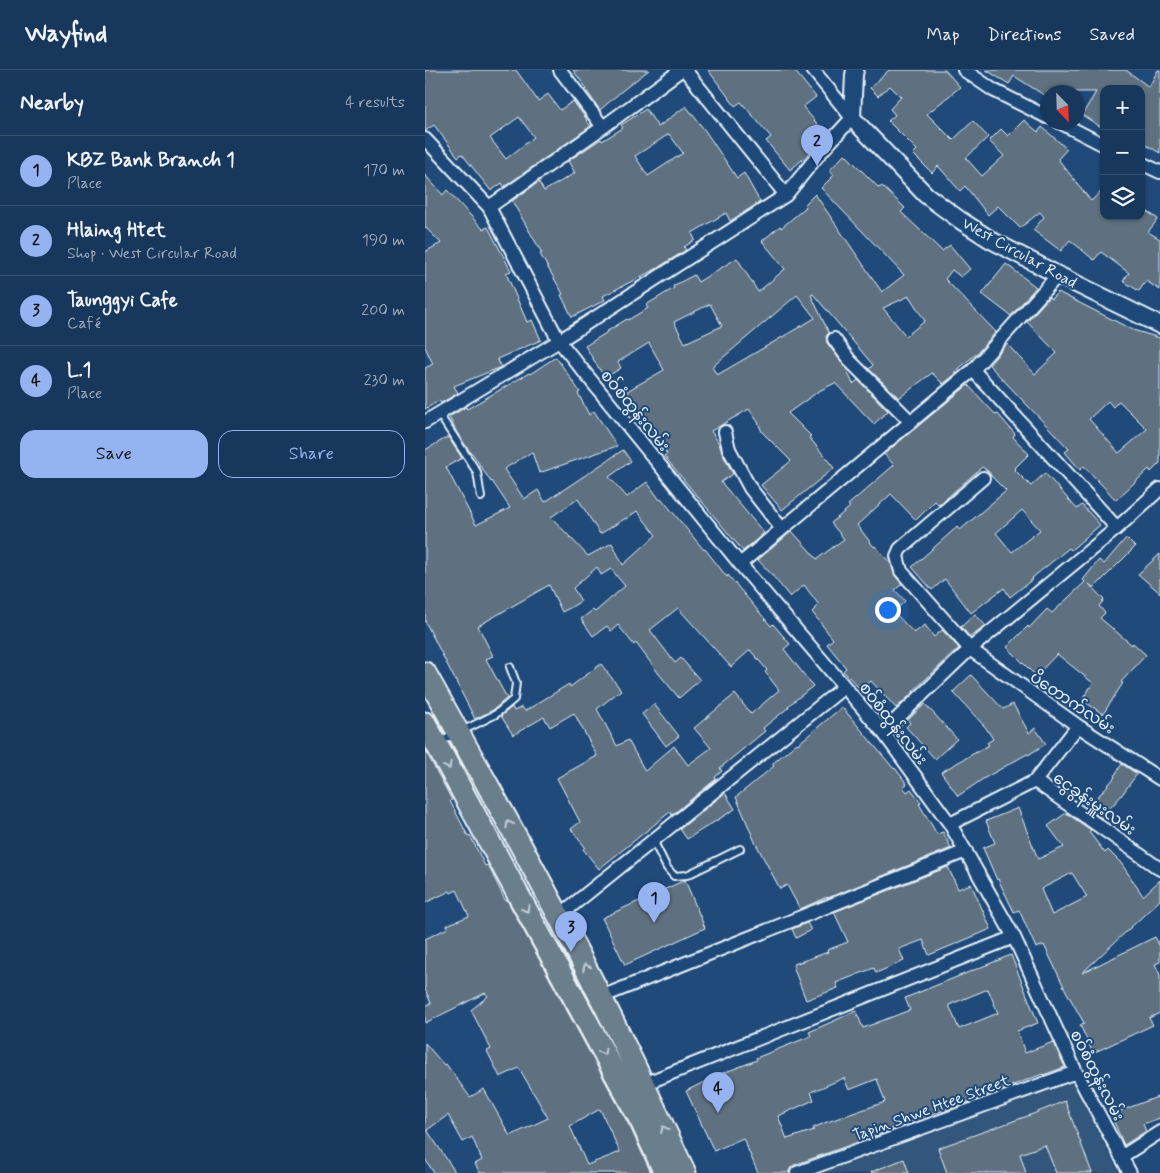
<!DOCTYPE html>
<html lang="en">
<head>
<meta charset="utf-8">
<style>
	body { margin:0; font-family:Mynerve,"Noto Sans Myanmar",sans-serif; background:#244365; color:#f1f3f6 }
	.controls { position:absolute; right:15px; top:15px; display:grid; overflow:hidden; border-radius:10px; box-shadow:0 1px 4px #0004 }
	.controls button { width:45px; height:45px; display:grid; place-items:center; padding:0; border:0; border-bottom:1px solid #365272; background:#17385c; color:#f1f3f6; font:25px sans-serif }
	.compass { position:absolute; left:615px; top:15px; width:45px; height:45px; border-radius:50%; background:#17385c; box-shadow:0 1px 4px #0004; rotate:157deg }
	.you { position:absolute; left:462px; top:539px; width:18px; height:18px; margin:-12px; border:4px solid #fff; border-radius:50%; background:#1a73e8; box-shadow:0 0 0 8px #1a73e833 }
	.badge { display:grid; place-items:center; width:32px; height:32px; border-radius:50%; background:#95b2f1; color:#111; font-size:16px; font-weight:700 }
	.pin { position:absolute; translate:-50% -41px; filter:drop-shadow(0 1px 2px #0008) }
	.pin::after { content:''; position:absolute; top:26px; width:18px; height:15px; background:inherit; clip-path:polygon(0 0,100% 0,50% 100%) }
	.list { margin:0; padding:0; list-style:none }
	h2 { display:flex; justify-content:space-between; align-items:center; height:65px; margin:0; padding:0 20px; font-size:21px }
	h2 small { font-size:16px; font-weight:400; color:#9eacbb }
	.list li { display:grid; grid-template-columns:32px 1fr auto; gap:15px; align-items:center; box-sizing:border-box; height:70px; padding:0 20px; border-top:1px solid #365272 }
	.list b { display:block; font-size:19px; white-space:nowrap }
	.list p { margin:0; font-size:16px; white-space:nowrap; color:#9eacbb }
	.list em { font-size:16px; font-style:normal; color:#9eacbb }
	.actions { display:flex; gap:10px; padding:15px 20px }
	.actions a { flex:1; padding:11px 0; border:1px solid #95b2f1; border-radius:15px; text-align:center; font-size:18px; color:#95b2f1 }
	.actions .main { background:#95b2f1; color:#111 }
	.icon { flex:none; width:28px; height:28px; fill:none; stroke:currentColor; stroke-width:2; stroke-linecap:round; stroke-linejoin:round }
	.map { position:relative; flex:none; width:735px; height:1103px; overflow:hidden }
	header { display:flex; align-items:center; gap:30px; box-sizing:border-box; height:70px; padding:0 25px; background:#17385c; border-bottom:1px solid #365272 }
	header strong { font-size:24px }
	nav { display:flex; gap:28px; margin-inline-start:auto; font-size:18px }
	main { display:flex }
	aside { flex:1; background:#17385c }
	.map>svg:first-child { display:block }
	.built { fill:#32567c }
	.building { fill:#5f7180; stroke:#e8f1f8; fill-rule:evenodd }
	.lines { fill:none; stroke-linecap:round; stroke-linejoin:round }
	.service-casing { stroke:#e8f1f8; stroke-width:10 }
	.minor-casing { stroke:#e8f1f8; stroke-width:16 }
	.tertiary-casing { stroke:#e8f1f8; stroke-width:20 }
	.trunk-casing { stroke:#e8f1f8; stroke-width:25 }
	.service { stroke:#1f4a7a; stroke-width:6 }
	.minor { stroke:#1f4a7a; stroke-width:12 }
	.tertiary { stroke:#1f4a7a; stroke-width:16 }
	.trunk { stroke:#6b7e8b; stroke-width:21 }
	.oneway { stroke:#c2ced7 }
	.labels { text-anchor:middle; stroke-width:4; stroke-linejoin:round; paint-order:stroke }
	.street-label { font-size:16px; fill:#e8f1f8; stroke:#1f4a7a }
</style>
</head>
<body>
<header>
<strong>Wayfind</strong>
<nav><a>Map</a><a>Directions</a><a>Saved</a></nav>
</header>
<main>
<aside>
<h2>Nearby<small>4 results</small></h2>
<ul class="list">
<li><span class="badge">1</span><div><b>KBZ Bank Branch 1</b><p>Place</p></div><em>170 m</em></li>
<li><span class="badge">2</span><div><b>Hlaing Htet</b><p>Shop · West Circular Road</p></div><em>190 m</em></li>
<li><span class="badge">3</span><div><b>Taunggyi Cafe</b><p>Café</p></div><em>200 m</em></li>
<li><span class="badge">4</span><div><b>L.1</b><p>Place</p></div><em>230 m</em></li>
</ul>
<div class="actions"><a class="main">Save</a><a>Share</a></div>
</aside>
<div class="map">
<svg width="735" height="1103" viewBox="0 0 735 1103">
	<rect width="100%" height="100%" fill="#1f4a7a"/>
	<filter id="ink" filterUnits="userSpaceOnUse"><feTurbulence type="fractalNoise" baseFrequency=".02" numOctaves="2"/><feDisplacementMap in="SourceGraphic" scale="10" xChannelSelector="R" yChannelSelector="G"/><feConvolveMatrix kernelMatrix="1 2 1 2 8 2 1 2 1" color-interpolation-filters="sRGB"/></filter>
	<g filter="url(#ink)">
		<path class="built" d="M 646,1009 L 694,1103 L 393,1103 Z"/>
		<path class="building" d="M 0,0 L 91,0 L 113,31 L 123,24 L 135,40 L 148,31 L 162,50 L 161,51 L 166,56 L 79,117 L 77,113 L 66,121 L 37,84 L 33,87 L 9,55 L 0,61 ZM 94,47 L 109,67 L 81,89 L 65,68 Z
			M 148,0 L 224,0 L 198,20 L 175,40 L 161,20 L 162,19 Z
			M 283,0 L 369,0 L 391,27 L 378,37 L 401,64 L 383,85 L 365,100 L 341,71 L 346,67 L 316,32 L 310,36 Z
			M 464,0 L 520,0 L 535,17 L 502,44 L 528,70 L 548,51 L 563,67 L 541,88 L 557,106 L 579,86 L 564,71 L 576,59 L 583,66 L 599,50 L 613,62 L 617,57 L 642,79 L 633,89 L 666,131 L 679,119 L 679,146 L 716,146 L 716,137 L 733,149 L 723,162 L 735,169 L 735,220 L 721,211 L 714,221 L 698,211 L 704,203 L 676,182 L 669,190 L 645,170 L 636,181 L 608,160 L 619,147 L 615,142 L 595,158 L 573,136 L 563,145 L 540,116 L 535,121 L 513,96 L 507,103 L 488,84 L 492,80 L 463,51 L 470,45 L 465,39 L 476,27 L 465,16 L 453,26 L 445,18 Z
			M 561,0 L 701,0 L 724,17 L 733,0 L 735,0 L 735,83 L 716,72 L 716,19 L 679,19 L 679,59 L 657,45 L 671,22 L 622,22 L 622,27 L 589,6 L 584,14 Z
			M 261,36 L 281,62 L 312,108 L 319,103 L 335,132 L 305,151 L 301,143 L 267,163 L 270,170 L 259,177 L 261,180 L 229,200 L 178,226 L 180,230 L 147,247 L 136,225 L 138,224 L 115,184 L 117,183 L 87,131 L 114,112 L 119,121 L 150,103 L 143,91 L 176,69 L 177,71 L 198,58 L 196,55 L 221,39 L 233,57 ZM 244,64 L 258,83 L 223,106 L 210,86 Z
			M 420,84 L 454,118 L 457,116 L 480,138 L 476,142 L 517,181 L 525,175 L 545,199 L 536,207 L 527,200 L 520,209 L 571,262 L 552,283 L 530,302 L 532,303 L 518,314 L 507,303 L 474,328 L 444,299 L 448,295 L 388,224 L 386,225 L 404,263 L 401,266 L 402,273 L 421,298 L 428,314 L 433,310 L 463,341 L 449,354 L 410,313 L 394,321 L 363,343 L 386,366 L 384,367 L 409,398 L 357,440 L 336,415 L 366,391 L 337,362 L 333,352 L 324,339 L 286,361 L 294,373 L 297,383 L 308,404 L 296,412 L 339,463 L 318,481 L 239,386 L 242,384 L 220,350 L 219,351 L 202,321 L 239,300 L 224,273 L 193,292 L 196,298 L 180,308 L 160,276 L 181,263 L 181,262 L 202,249 L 203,250 L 223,238 L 221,235 L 249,218 L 248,216 L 269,205 L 273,212 L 312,188 L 333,222 L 360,199 L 337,171 L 355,156 L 356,158 L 381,137 L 379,135 L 390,124 L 457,222 L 479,205 L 396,118 L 409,105 L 404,101 ZM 372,225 L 390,248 L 292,305 L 287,297 ZM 484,226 L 500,251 L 481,266 L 458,238 ZM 285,234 L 297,256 L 260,273 L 249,252 Z
			M 0,105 L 18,125 L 22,120 L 58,159 L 63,157 L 86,201 L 81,203 L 102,252 L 107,250 L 116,270 L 72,289 L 76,297 L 29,316 L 33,323 L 16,333 L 14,331 L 0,339 L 0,298 L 8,294 L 0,277 L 0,182 L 16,173 L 0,157 Z
			M 581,194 L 611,217 L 586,246 L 557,224 Z
			M 633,222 L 708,260 L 735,268 L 735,393 L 726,402 L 724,399 L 691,430 L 659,396 L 655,400 L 640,382 L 644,379 L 564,295 L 582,274 L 610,304 L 632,283 L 602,252 L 624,227 L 626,229 ZM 683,331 L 688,337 L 694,331 L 722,359 L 694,383 L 664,349 Z
			M 131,287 L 155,322 L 153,323 L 164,345 L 169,341 L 192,376 L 114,403 L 107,382 L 79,399 L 99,429 L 113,420 L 120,432 L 198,380 L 206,391 L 184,407 L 202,427 L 222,412 L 235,430 L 236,428 L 279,480 L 280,479 L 302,507 L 303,505 L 346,556 L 348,554 L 365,574 L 359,579 L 388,616 L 363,636 L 364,637 L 338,658 L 340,661 L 295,698 L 297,701 L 290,707 L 291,709 L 247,745 L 245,742 L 174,799 L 158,779 L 160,777 L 146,759 L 155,752 L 132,708 L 172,686 L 149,643 L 125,657 L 119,647 L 88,665 L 76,646 L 87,637 L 89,641 L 97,637 L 100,641 L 144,614 L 145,617 L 176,594 L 196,620 L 172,639 L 192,676 L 203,670 L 220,701 L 249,676 L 263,695 L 286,678 L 269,658 L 310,624 L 326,644 L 354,620 L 340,602 L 342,600 L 325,580 L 306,597 L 253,538 L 225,560 L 250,593 L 256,588 L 275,610 L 254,628 L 234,604 L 211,573 L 209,575 L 193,555 L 186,561 L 182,556 L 168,566 L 156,549 L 168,540 L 170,542 L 200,516 L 186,499 L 176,505 L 172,497 L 148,518 L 156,531 L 145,538 L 137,542 L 124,515 L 53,556 L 68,586 L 61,589 L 82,628 L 68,640 L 50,649 L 0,551 L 0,380 L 23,367 L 37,388 L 21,397 L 51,455 L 85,438 L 67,411 L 66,412 L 47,383 L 46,383 L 32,363 L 24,347 L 41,337 L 42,339 L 104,303 L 105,304 ZM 153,429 L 175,464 L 201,448 L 201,449 L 212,441 L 231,465 L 198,495 L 187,473 L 163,486 L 126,447 Z
			M 543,315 L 571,345 L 573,344 L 590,364 L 588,367 L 604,384 L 589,399 L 606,416 L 620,403 L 652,439 L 657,435 L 675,455 L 646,480 L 644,478 L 607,508 L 608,509 L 585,527 L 579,518 L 546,543 L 520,509 L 507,520 L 487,497 L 532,457 L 535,460 L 581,421 L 566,406 L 564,402 L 557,397 L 514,435 L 510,431 L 491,450 L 466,424 L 432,455 L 449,477 L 450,476 L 466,494 L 470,506 L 477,514 L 470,520 L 480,531 L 469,542 L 489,563 L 500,555 L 509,567 L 517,560 L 534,578 L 488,621 L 489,622 L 471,638 L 446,611 L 436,620 L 418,601 L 421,598 L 402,574 L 408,569 L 387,542 L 394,535 L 379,515 L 365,527 L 347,505 L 333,490 L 367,461 L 392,489 L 419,469 L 406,453 L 425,437 L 423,435 L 469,395 L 459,384 ZM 597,440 L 615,460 L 587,482 L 571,463 Z
			M 701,468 L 710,477 L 669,518 L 664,514 L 679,530 L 674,536 L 680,543 L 675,548 L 707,575 L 708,573 L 721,585 L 696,612 L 698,613 L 678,644 L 657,630 L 668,613 L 632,584 L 611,606 L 582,577 L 603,556 L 604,558 L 622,539 L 627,543 L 660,512 L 658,510 L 674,490 L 679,494 Z
			M 735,484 L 735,523 L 713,504 Z
			M 550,544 L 561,556 L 545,567 L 536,557 Z
			M 546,605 L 578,639 L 588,634 L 604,663 L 610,658 L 621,674 L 603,685 L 602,684 L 558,709 L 533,726 L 516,702 L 564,675 L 562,673 L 568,669 L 561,658 L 528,622 Z
			M 229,634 L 254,666 L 241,676 L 217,644 Z
			M 500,634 L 532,669 L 510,689 L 481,657 L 485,653 L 483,650 Z
			M 417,637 L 469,699 L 470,698 L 482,714 L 478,717 L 482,722 L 486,719 L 496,732 L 494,734 L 512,764 L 518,762 L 526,778 L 403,828 L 402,827 L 375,839 L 362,815 L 355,819 L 330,772 L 311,727 L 349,696 L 347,694 L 372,673 L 373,674 Z
			M 0,680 L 27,730 L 25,731 L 43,766 L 45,765 L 60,796 L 63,795 L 80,830 L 82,830 L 206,1059 L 226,1103 L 55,1103 L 50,1094 L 57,1090 L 47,1067 L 38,1072 L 23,1045 L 2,1060 L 31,1103 L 9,1103 L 0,1089 L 0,973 L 19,995 L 21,994 L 45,1027 L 59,1019 L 85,1066 L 123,1048 L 94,998 L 75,1007 L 62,981 L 66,979 L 46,940 L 63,926 L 60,923 L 0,953 L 0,936 L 6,933 L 0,919 L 0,869 L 23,858 L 22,855 L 44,846 L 32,820 L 26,823 L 25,821 L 0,833 ZM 175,1039 L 195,1082 L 162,1095 L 145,1056 Z
			M 697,694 L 712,704 L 696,726 L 676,748 L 663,738 L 690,707 L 689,706 Z
			M 300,723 L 310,739 L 262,769 L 255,759 Z
			M 593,738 L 613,789 L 639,777 L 623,756 L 641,743 L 666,760 L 664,762 L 680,783 L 683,780 L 696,793 L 718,826 L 735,810 L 735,830 L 657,903 L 730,867 L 735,877 L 735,892 L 730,894 L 735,905 L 735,943 L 724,948 L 728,955 L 668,983 L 655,955 L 659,953 L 641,921 L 619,875 L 611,878 L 594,840 L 589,842 L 573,809 L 572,810 L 558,778 L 570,773 L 561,751 ZM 647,803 L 662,827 L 627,845 L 616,819 Z
			M 523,797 L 533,819 L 546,814 L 566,859 L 504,885 L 498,870 L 474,879 L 479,891 L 451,903 L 449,898 L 411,913 L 413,918 L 381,930 L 369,899 L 369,894 L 403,882 L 402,880 L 423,872 L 409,842 Z
			M 260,810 L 280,858 L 200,895 L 177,848 Z
			M 382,853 L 386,860 L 371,868 L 367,859 Z
			M 586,885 L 613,953 L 592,961 L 600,983 L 628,972 L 640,997 L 618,1005 L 618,1004 L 527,1038 L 494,1048 L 455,1064 L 369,1095 L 366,1097 L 363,1103 L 333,1103 L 318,1068 L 289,1081 L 261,1021 L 293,1005 L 332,990 L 331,988 L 386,966 L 384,962 L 431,941 L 438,958 L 485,940 L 480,928 ZM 563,919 L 573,943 L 534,959 L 524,935 ZM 419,1008 L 424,1020 L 452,1009 L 460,1032 L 402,1052 L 388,1058 L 389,1060 L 362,1069 L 353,1046 L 389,1030 L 386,1022 Z
			M 735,1026 L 735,1048 L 718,1054 L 721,1061 L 699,1075 L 689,1052 L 690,1051 L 687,1044 Z
			M 640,1031 L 667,1103 L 631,1103 L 620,1075 L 595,1084 L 601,1103 L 522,1103 L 513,1078 L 608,1044 Z
			M 479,1089 L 484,1103 L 447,1103 L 446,1102 Z"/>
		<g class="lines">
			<g class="service-casing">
				<path id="service" d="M 14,344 L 52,402 L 56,427
					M 13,673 L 71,644 L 89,629 L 91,613 L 85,597
					M 228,770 L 242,798 L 249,806 L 262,805 L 315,779"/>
			</g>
			<g class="minor-casing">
				<path id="minor" d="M 135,0 L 178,57
					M 260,0 L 361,125
					M 539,0 L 568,20 L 622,47
					M 634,52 L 679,75
					M 0,69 L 64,137 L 134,271 L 315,494 L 458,662 L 525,754 L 589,867 L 651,1002 L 705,1103
					M 716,93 L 735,102
					M 64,137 L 178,57 L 256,0
					M 409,269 L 425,291 L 486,352
					M 548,300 L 692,458
					M 0,352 L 134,271 L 361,125 L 395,83 L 427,48 L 388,0
					M 300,362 L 304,379 L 325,418 L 357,459
					M 558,408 L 475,479 L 472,486 L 476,501 L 545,579 L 653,656 L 735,709
					M 315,494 L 548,300 L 633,205
					M 458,662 L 545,579 L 692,458 L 735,419
					M 610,711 L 735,799
					M 525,754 L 610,711 L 653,656
					M 134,846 L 419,617
					M 176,927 L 541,781
					M 219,1014 L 589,867
					M 696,1087 L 735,1062
					M 372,1103 L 651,1002"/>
			</g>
			<g class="tertiary-casing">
				<path id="tertiary" d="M 430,0 L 429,5 L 427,48 L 501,125 L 535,150 L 566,170 L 633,205 L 735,255"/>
			</g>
			<g class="trunk-casing">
				<path id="trunk" d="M 0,603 C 60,710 120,817 175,926 C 205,984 232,1044 260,1103
					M 0,653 L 217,1053 L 240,1103"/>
			</g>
			<use href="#service" class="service"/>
			<use href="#minor" class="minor"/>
			<use href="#tertiary" class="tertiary"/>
			<use href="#trunk" class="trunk"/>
		</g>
		<defs><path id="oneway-chevron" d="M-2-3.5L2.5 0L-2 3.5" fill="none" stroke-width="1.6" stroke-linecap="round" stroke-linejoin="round" transform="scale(1.25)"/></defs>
		<g class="oneway">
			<use href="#oneway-chevron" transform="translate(23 696) rotate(61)"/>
			<use href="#oneway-chevron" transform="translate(84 754) rotate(-119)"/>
			<use href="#oneway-chevron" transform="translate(101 839) rotate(61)"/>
			<use href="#oneway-chevron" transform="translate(161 897) rotate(-117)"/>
			<use href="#oneway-chevron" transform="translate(178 982) rotate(61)"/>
			<use href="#oneway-chevron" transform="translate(239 1059) rotate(-115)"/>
		</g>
	</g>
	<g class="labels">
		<g class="street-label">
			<text transform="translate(595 182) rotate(29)" y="6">West Circular Road</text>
			<text transform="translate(211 340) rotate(51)" y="6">စဝ်စံထွန်းလမ်း</text>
			<text transform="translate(648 632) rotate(34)" y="6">ပိတောက်လမ်း</text>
			<text transform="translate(469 653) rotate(52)" y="6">စဝ်စံထွန်းလမ်း</text>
			<text transform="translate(670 733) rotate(35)" y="6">ငွေခွန်းမှူးလမ်း</text>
			<text transform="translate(673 1005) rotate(63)" y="6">စဝ်စံထွန်းလမ်း</text>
			<text transform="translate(506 1037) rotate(-20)" y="6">Tapin Shwe Htee Street</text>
		</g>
	</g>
</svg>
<div class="controls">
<button>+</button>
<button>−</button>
<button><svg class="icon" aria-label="layers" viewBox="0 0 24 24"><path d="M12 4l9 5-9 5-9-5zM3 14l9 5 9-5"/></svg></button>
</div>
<svg class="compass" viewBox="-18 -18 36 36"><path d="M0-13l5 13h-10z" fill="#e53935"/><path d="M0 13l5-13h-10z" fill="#9eacbb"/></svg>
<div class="you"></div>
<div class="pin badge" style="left:229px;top:853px">1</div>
<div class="pin badge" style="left:392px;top:96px">2</div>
<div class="pin badge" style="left:146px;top:882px">3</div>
<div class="pin badge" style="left:293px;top:1043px">4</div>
</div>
</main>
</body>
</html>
